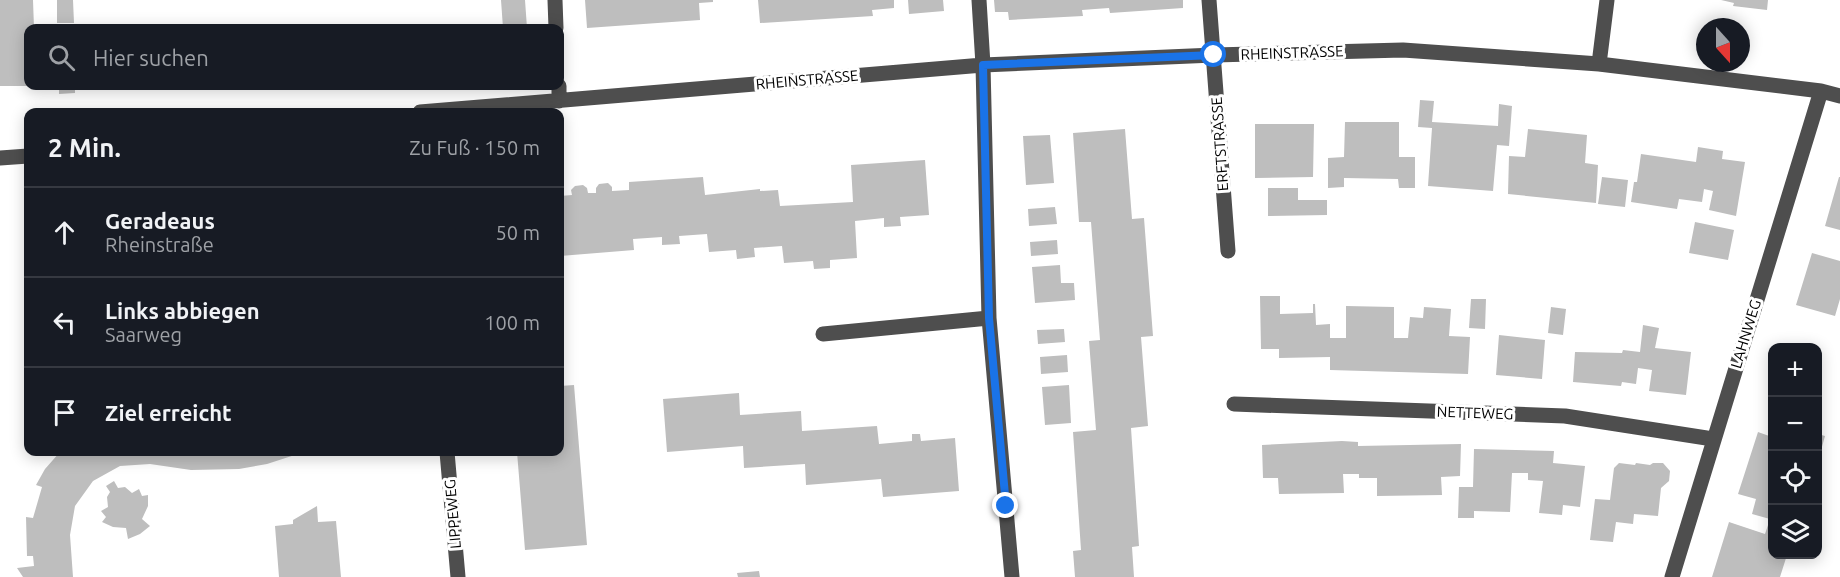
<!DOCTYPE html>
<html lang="de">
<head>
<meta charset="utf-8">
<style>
	body { margin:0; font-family:Ubuntu,sans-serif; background:#20242c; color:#f1f3f6 }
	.controls { position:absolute; right:18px; bottom:18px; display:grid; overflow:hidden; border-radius:12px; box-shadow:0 3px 15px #0003 }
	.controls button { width:54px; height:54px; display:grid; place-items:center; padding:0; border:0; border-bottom:2px solid #363941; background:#171b24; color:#f1f3f6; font:30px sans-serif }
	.compass { position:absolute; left:1696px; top:18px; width:54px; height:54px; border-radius:50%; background:#171b24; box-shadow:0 3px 15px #0003; rotate:159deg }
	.stop { position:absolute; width:18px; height:18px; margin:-14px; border:4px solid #1a73e8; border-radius:50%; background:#fff }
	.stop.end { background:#1a73e8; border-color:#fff; box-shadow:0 2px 6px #0008 }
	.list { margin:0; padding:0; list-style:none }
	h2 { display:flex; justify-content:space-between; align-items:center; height:78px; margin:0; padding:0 24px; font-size:26px }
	h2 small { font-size:20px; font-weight:400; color:#9ea1a6 }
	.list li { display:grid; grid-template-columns:39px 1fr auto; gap:18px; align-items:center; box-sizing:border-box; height:90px; padding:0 24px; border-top:2px solid #363941 }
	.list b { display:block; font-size:22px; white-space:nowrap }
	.list p { margin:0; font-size:20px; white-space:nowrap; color:#9ea1a6 }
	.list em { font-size:20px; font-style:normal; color:#9ea1a6 }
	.icon { flex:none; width:33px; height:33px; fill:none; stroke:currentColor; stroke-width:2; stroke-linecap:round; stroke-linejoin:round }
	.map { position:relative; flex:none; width:1840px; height:577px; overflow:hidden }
	.search { position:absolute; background:#171b24; box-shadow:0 3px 15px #0003; left:24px; top:24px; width:540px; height:66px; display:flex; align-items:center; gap:15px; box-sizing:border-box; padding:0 21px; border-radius:12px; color:#9ea1a6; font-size:22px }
	.panel { position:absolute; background:#171b24; box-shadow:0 3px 15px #0003; left:24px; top:108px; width:540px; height:348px; border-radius:12px }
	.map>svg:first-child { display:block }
	.building { fill:#bebebe }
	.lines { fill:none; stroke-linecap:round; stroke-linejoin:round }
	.minor { stroke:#4e4e4e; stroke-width:15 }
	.route { stroke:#1a73e8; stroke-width:8 }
	.labels { text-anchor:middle; stroke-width:6; stroke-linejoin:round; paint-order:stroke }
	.street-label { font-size:15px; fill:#000; stroke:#fff }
</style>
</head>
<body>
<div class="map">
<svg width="1840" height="577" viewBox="0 0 1840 577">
	<rect width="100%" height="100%" fill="#fff"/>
	<path class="building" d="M 0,0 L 33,0 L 34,28 L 28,28 L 28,86 L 0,86 Z
		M 57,0 L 73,0 L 74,23 L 57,23 Z
		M 501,0 L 525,0 L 527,28 L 503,28 Z
		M 585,0 L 713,0 L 713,2 L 699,3 L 700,20 L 587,28 Z
		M 758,0 L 894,0 L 894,8 L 872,10 L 873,16 L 760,23 Z
		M 908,0 L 943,0 L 944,11 L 909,14 Z
		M 994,0 L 1183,0 L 1183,8 L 1110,13 L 1109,8 L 1095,9 L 1082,10 L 1083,16 L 1009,20 L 1008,12 L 995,12 Z
		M 1721,0 L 1768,0 L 1767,10 L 1733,6 L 1734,3 Z
		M 59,86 L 75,86 L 75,93 L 59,94 Z
		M 1420,100 L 1434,101 L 1432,122 L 1498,126 L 1499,104 L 1512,106 L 1509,146 L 1497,145 L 1493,191 L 1428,186 L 1432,128 L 1418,127 Z
		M 1345,122 L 1399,122 L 1399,157 L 1415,157 L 1415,188 L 1399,188 L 1398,179 L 1344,178 L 1344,187 L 1328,188 L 1328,158 L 1344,157 Z
		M 1255,124 L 1314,124 L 1313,177 L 1255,178 Z
		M 1125,129 L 1132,219 L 1144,218 L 1153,336 L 1141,337 L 1148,426 L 1131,428 L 1139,546 L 1132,547 L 1134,577 L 1075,577 L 1073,551 L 1081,550 L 1073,432 L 1096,430 L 1089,341 L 1100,340 L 1091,222 L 1079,222 L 1073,133 Z
		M 1528,129 L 1587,135 L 1585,163 L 1598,165 L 1596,203 L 1508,194 L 1509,156 L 1525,157 Z
		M 1050,135 L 1054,183 L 1026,185 L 1023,136 Z
		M 1698,147 L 1723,151 L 1722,159 L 1745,162 L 1736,216 L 1709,210 L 1713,191 L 1704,189 L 1702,202 L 1679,199 L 1677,209 L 1631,202 L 1634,182 L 1637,182 L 1641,154 L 1696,162 Z
		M 925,160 L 929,215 L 900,217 L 901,226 L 884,227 L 884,218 L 855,221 L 857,258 L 830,260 L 830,268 L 814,269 L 813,261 L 784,263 L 782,246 L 754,248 L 755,257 L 737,259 L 736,250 L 709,252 L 707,234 L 679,236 L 680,244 L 662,245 L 662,237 L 633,239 L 634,250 L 560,256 L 560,196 L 572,195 L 571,190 L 575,186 L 583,185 L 587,188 L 588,193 L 596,193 L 596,188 L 599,184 L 608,183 L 612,187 L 612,191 L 629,190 L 629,182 L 703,177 L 705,195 L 760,189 L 760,191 L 778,190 L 780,206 L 853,202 L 851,165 Z
		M 1602,177 L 1628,180 L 1625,207 L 1598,204 Z
		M 1839,177 L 1840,177 L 1840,230 L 1825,226 Z
		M 1268,188 L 1298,188 L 1298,200 L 1327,200 L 1327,215 L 1268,216 Z
		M 1055,207 L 1057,224 L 1029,226 L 1028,209 Z
		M 1695,222 L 1734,230 L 1728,260 L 1689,253 Z
		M 1057,240 L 1058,254 L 1031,256 L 1030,242 Z
		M 1812,253 L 1840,261 L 1840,299 L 1835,316 L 1796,305 Z
		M 1060,265 L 1061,283 L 1074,283 L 1075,300 L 1035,303 L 1032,267 Z
		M 1260,296 L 1280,296 L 1280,314 L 1313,313 L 1313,304 L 1315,304 L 1316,325 L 1330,324 L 1330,338 L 1346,338 L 1346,306 L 1394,307 L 1394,338 L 1408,338 L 1410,317 L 1423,318 L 1424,307 L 1451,309 L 1449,336 L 1470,337 L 1468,374 L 1330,370 L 1330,357 L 1279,358 L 1279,349 L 1261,349 Z
		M 1471,299 L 1486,299 L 1485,329 L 1469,328 Z
		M 1551,307 L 1566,309 L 1563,335 L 1548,333 Z
		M 1643,325 L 1659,328 L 1655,348 L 1691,352 L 1686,395 L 1649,391 L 1652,370 L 1638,368 L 1636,384 L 1622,382 L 1621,386 L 1573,382 L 1575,352 L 1622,353 L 1623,350 L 1640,352 Z
		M 1064,329 L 1065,342 L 1038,344 L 1037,330 Z
		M 1499,335 L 1545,340 L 1542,379 L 1496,375 Z
		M 1067,355 L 1068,372 L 1041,374 L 1040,357 Z
		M 574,385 L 587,545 L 525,550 L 517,452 L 560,452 L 560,386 Z
		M 1069,385 L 1071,423 L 1045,425 L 1042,387 Z
		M 739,393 L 740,415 L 801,411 L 802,431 L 877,426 L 879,444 L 912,441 L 912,434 L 920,434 L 921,441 L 955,438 L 959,491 L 883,497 L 881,479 L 806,485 L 805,464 L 744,468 L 743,446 L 667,452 L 663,399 Z
		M 1758,432 L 1772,437 L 1772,554 L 1787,555 L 1780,577 L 1712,577 L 1729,522 L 1765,534 L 1770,519 L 1752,514 L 1756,499 L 1738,494 Z
		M 1818,434 L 1825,436 L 1818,461 Z
		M 1342,441 L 1358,442 L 1358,446 L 1461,444 L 1460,476 L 1441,477 L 1442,495 L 1377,496 L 1377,478 L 1359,478 L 1359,474 L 1343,474 L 1344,493 L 1279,494 L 1278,478 L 1263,478 L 1262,445 Z
		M 1474,449 L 1554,451 L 1553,463 L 1585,466 L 1580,507 L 1563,505 L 1562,515 L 1539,513 L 1543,481 L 1528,480 L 1528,473 L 1512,473 L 1510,512 L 1474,511 L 1474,518 L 1458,518 L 1459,487 L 1473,487 Z
		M 60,452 L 304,452 L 267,464 L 239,469 L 191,470 L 150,464 L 120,466 L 93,481 L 75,506 L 70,535 L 73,577 L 23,577 L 17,568 L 34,566 L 33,556 L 27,556 L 26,517 L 33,518 L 42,487 L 36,485 L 45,469 Z
		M 1619,463 L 1635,465 L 1636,463 L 1650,465 L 1653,463 L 1663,463 L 1670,471 L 1669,481 L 1661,488 L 1658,516 L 1634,514 L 1633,524 L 1616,522 L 1613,542 L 1590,540 L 1595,499 L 1610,500 L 1614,468 Z
		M 114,481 L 118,488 L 125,487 L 132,493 L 139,489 L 142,496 L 148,495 L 148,506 L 142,519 L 150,526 L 140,534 L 128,539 L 126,528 L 113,527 L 102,522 L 106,517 L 101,511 L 108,507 L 107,497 L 110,492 L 106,486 Z
		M 317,506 L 318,522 L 336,521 L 341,577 L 279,577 L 275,526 L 293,524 L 293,520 Z
		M 759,571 L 760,577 L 738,577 L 737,573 Z"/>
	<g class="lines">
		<path class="minor" d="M 555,0 L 556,28
			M 979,0 L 983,65 L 989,318 L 1012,577
			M 1209,0 L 1228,251
			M 1599,64 L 1607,0
			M 559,86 L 559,101
			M 420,112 L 983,65 L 1214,55 L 1403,50 L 1599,64 L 1821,91 L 1840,96
			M 0,158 L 28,156
			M 823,334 L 989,318
			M 1234,404 L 1565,416 L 1713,439
			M 447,452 L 458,577
			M 1672,577 L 1821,91"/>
	</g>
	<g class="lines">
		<path class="route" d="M 1006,506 L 989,318 L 983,65 L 1214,55"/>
	</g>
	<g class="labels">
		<g class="street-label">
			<text transform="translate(1292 53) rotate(-2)" y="5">RHEINSTRASSE</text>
			<text transform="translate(807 80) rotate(-5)" y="5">RHEINSTRASSE</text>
			<text transform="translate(1220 144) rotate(-94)" y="5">ERFTSTRASSE</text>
			<text transform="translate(1746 334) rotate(-73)" y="5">LAHNWEG</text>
			<text transform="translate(1475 413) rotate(2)" y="5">NETTEWEG</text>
			<text transform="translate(453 514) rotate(-95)" y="5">LIPPEWEG</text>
		</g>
	</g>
</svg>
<div class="controls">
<button>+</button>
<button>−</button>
<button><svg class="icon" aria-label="locate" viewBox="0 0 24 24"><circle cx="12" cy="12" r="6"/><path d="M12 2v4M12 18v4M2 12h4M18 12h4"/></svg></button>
<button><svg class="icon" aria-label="layers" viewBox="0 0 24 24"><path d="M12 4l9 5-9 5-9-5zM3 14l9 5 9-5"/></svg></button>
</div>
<svg class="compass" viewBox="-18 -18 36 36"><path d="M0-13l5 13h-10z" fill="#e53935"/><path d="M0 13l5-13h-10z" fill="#9ea1a6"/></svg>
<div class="stop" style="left:1214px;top:55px"></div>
<div class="stop end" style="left:1006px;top:506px"></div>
<div class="search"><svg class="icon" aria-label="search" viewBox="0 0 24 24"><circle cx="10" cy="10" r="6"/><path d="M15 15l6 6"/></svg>Hier suchen</div>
<section class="panel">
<h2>2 Min.<small>Zu Fuß · 150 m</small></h2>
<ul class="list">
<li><svg class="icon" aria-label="ahead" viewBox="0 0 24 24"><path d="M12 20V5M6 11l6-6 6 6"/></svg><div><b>Geradeaus</b><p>Rheinstraße</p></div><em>50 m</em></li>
<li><svg class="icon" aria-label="left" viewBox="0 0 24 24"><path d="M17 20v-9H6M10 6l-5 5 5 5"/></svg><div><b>Links abbiegen</b><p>Saarweg</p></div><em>100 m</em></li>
<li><svg class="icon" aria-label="arrive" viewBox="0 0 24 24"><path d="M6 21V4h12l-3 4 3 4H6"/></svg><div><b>Ziel erreicht</b></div></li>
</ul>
</section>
</div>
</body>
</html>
